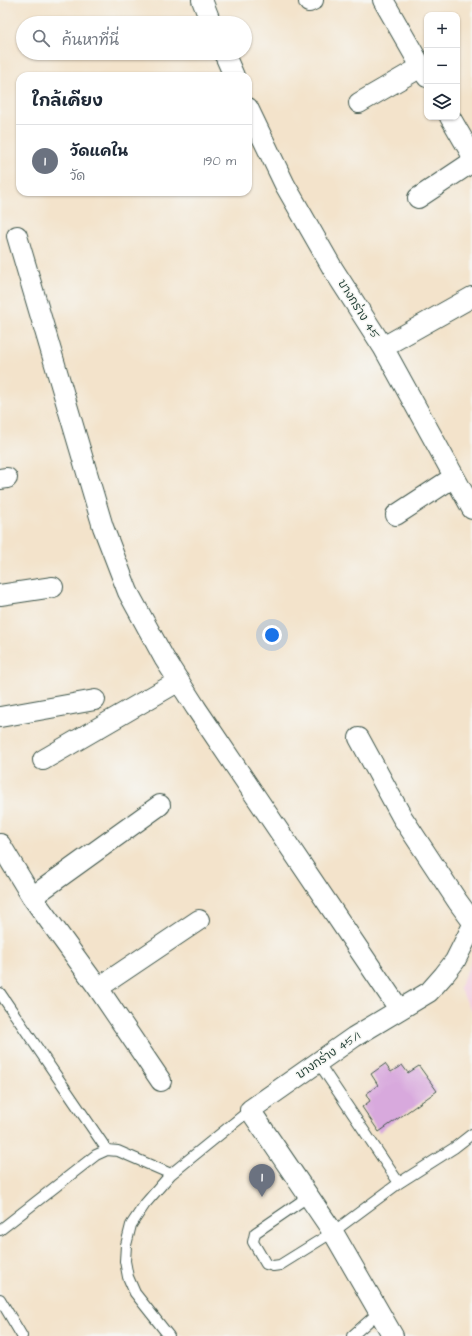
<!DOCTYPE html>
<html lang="th">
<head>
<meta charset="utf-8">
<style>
	body { margin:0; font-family:"Architects Daughter","Playpen Sans Thai",sans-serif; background:#f6f6f7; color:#1f2937 }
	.controls { position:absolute; right:12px; top:12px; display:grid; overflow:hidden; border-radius:8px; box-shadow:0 1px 3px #0004 }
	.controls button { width:36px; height:36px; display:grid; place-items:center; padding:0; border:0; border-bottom:1px solid #e0e1e3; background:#fff; color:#1f2937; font:20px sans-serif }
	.you { position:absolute; left:272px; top:635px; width:14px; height:14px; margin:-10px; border:3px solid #fff; border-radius:50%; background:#1a73e8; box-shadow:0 0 0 6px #1a73e833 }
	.badge { display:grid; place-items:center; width:26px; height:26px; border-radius:50%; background:#d1495b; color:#fff; font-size:13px; font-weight:700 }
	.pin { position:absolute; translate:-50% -33px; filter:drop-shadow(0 1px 2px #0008) }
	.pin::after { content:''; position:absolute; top:21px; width:14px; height:12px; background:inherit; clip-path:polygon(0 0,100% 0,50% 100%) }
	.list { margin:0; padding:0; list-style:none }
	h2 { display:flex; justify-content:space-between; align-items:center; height:52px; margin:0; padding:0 16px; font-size:17px }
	h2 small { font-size:13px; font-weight:400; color:#747a83 }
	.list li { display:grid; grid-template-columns:26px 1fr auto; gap:12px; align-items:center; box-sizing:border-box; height:72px; padding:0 16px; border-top:1px solid #e0e1e3 }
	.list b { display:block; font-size:15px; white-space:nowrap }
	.list p { margin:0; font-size:13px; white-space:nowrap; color:#747a83 }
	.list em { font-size:13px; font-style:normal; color:#747a83 }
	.icon { flex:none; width:22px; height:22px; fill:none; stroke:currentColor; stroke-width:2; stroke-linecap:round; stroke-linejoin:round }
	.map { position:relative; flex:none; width:472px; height:1336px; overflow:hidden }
	.search { position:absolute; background:#fff; box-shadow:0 1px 3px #0004; left:16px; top:16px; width:236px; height:44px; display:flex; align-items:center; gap:10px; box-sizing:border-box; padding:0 14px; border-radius:22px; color:#747a83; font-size:15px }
	.panel { position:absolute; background:#fff; box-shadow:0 1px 3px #0004; left:16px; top:72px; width:236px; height:124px; border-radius:12px }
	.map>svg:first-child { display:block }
	.built { fill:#f3cfe0 }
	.building { fill:#d8a9dd }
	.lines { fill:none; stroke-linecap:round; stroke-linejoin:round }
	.service-casing { stroke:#3f564b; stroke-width:12 }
	.minor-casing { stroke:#3f564b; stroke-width:22 }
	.service { stroke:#fff; stroke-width:10 }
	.minor { stroke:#fff; stroke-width:20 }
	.labels { text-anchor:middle; stroke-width:3; stroke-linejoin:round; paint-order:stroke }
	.street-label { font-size:12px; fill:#1f3d34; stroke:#f6f6f2 }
</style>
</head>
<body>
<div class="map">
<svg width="472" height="1336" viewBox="0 0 472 1336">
	<rect width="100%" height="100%" fill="#f6f6f2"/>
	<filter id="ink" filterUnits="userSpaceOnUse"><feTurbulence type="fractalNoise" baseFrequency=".025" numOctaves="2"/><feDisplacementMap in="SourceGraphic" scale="8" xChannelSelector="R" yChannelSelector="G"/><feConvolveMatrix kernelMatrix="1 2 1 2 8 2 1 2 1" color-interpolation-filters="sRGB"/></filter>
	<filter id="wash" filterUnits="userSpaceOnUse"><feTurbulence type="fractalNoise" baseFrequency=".012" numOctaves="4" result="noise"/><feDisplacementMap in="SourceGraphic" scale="16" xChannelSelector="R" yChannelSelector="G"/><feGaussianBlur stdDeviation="0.9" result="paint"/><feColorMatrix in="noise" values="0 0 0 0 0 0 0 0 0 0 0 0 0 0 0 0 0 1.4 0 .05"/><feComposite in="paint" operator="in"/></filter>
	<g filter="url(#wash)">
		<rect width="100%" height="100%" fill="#f3e3cb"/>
		<path class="built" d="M 472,960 L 472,1011 L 459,988 Z"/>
		<g id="blocks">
			<path class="building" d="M 385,1064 L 391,1072 L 402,1065 L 408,1073 L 419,1066 L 437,1091 L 379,1132 L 362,1107 L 370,1101 L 366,1094 L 378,1085 L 371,1074 Z"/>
		</g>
	</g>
	<g filter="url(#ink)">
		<use href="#blocks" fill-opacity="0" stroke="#3f564b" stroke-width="1"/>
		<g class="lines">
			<g class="service-casing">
				<path id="service" d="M 0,993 L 107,1150
					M 318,1062 L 399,1183
					M 309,1196 L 255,1233 L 253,1242 L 266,1264 L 273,1266 L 280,1265 L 333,1232 L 399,1183 L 454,1148 L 472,1134
					M 0,1230 L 96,1155 L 107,1150 L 118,1151 L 171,1174
					M 0,1299 L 22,1336
					M 169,1336 L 135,1293 L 128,1277 L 125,1261 L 126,1245 L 131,1225 L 145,1204 L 171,1174 L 250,1110
					M 352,1336 L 379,1312"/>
			</g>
			<g class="minor-casing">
				<path id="minor" d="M 202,0 L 211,23
					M 383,0 L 427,77
					M 309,2 L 313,0
					M 224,53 L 234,76
					M 359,103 L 421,67
					M 248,108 L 285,185 L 333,269 L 383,347 L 472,509
					M 450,117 L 472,155
					M 418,198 L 472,162
					M 17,236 L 103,527 L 128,592 L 164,658 L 196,708 L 399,1009
					M 383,347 L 472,297
					M 0,479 L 7,478
					M 396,515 L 454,477
					M 0,595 L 53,587
					M 0,717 L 95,700
					M 359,738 L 402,817 L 458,902 L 472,921
					M 43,760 L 179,681
					M 0,844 L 32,897 L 98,988 L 161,1081
					M 32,897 L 160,805
					M 98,988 L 199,920
					M 393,1336 L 333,1232 L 250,1110 L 354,1037 L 429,992 L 444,975 L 455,961 L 472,927"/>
			</g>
			<use href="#service" class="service"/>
			<use href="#minor" class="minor"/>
		</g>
	</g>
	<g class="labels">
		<g class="street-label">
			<text transform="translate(359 309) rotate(58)" y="4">บางกร่าง 45</text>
			<text transform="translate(328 1055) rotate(-34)" y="4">บางกร่าง 45/1</text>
		</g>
	</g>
</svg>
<div class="controls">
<button>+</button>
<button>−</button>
<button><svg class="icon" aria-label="layers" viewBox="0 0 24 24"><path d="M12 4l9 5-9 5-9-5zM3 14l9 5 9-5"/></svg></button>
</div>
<div class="you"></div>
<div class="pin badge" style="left:262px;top:1197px;background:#6b7280">1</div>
<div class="search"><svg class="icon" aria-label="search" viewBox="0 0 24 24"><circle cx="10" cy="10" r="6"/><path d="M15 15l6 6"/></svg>ค้นหาที่นี่</div>
<section class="panel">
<h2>ใกล้เคียง<small></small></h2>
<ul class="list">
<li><span class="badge" style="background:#6b7280">1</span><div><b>วัดแคใน</b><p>วัด</p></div><em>190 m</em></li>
</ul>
</section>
</div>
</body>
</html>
